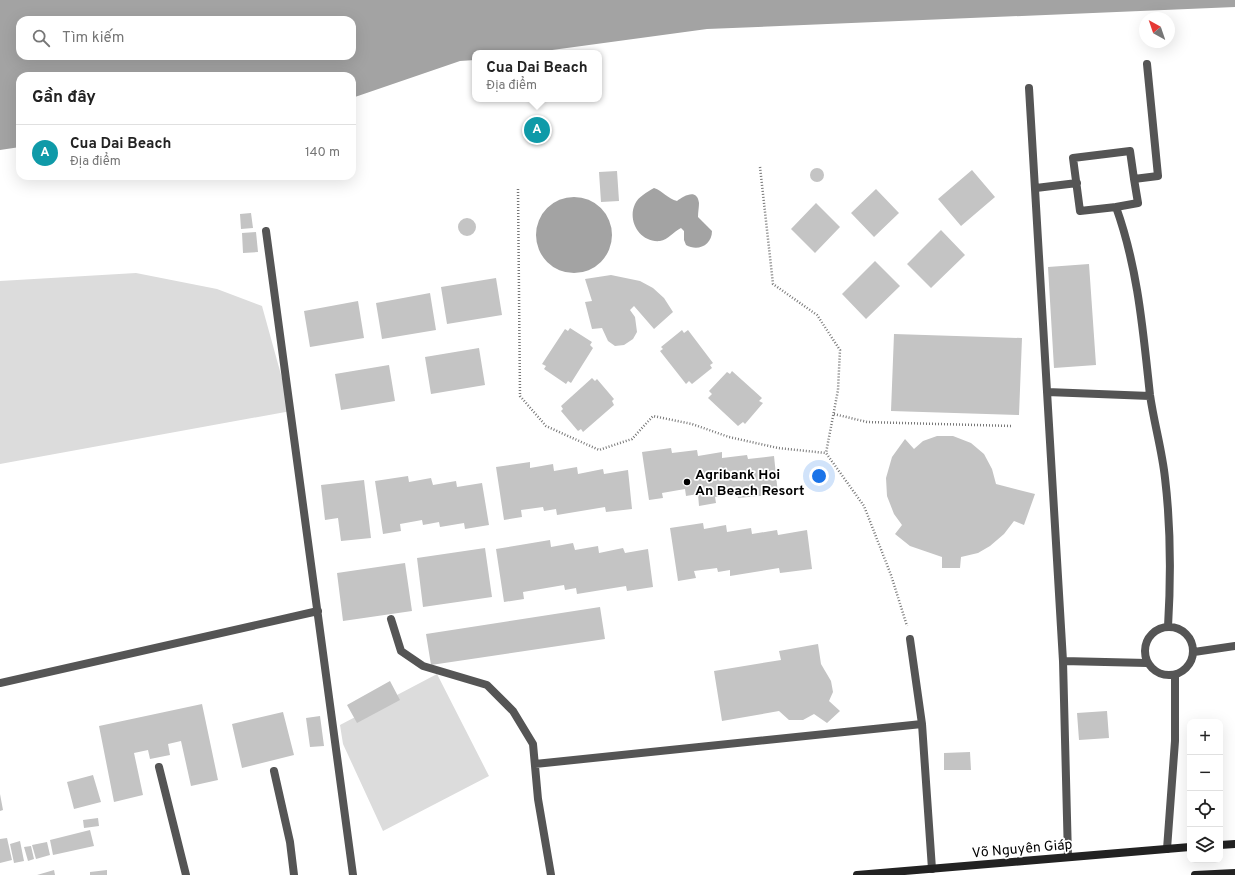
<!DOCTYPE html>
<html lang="vi">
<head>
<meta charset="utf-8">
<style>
	body { margin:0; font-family:Overpass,sans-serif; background:#f2f2f2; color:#222 }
	.controls { position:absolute; right:12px; bottom:12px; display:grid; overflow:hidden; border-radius:8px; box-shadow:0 4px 16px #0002 }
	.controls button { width:36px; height:36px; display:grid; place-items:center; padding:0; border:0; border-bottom:1px solid #e0e0e0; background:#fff; color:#222; font:20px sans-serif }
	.compass { position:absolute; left:1139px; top:12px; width:36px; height:36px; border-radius:50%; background:#fff; box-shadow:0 4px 16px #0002; rotate:320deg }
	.you { position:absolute; left:819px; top:476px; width:14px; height:14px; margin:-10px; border:3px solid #fff; border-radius:50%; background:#1a73e8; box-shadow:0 0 0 6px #1a73e833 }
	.badge { display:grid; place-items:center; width:26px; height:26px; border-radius:50%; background:#000; color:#fff; font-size:13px; font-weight:700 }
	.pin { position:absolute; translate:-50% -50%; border:2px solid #fff; box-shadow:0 1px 4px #0006 }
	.popup { position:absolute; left:472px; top:50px; width:130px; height:52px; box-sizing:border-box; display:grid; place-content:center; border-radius:8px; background:#fff; filter:drop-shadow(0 1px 3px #0005); font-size:13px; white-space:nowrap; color:#767676 }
	.popup b { font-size:15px; color:#222 }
	.popup::after { content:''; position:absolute; left:50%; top:100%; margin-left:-8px; border:8px solid transparent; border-top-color:#fff }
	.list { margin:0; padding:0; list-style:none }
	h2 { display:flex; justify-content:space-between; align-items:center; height:52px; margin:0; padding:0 16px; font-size:17px }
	h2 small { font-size:13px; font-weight:400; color:#767676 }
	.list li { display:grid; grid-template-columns:26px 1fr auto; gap:12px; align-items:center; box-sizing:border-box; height:56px; padding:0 16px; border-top:1px solid #e0e0e0 }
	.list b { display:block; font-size:15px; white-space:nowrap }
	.list p { margin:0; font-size:13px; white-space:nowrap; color:#767676 }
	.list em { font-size:13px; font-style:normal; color:#767676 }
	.icon { flex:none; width:22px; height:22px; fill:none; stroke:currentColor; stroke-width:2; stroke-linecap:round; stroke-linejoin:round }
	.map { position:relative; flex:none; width:1235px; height:875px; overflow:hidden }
	.search { position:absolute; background:#fff; box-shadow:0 4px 16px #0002; left:16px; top:16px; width:340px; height:44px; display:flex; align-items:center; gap:10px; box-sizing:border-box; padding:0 14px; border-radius:12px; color:#767676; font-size:15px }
	.panel { position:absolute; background:#fff; box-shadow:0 4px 16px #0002; left:16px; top:72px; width:340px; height:108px; border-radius:12px }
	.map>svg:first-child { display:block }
	.green { fill:#dcdcdc }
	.water { fill:#a3a3a3; fill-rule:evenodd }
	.building { fill:#c4c4c4 }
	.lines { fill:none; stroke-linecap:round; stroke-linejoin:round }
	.path { stroke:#777; stroke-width:2.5; stroke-dasharray:1 2; stroke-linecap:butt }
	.service { stroke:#555; stroke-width:8 }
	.minor { stroke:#555; stroke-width:8 }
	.secondary { stroke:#222; stroke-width:8 }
	.poi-dot { fill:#000; stroke:#fff; stroke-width:1.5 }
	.labels { text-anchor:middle; stroke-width:3.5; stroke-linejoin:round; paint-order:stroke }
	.poi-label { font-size:14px; font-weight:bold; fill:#000; stroke:#fff; text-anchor:start }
	.street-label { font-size:14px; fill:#000; stroke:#fff }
</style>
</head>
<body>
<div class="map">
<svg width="1235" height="875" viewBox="0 0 1235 875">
	<rect width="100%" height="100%" fill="#fff"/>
	<path class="green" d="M 136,273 L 217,289 L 262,306 L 291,411 L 0,464 L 0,281 Z
		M 437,674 L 489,776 L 383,831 L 343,744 L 340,725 Z"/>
	<path class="water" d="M 0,0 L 1235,0 L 1235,7 L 707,29 L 530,53 L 475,53 L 475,60 L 460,61 L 352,98 L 352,76 L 20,76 L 20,147 L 0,150 ZM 20,20 L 352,20 L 352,56 L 20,56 Z
		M 654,188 C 663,191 668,199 677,201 C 684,196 697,188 699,203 C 699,207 698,212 698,217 L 712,231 C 712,245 698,252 686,245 L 684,240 L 684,231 L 681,228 C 674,231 668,240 660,241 C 640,243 627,221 635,204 C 638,197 647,192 654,188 Z
		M536 235a38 38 0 1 1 76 0a38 38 0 1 1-76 0Z"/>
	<path class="building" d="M810 175a7 7 0 1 1 14 0a7 7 0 1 1-14 0Z
		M 972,170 L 995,197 L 961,226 L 938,199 Z
		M 617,171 L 619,201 L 601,202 L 599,172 Z
		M 876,189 L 899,213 L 874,237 L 851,213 Z
		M 816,203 L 840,227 L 815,253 L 791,229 Z
		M 251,213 L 253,228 L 241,229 L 240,214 Z
		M458 227a9 9 0 1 1 18 0a9 9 0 1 1-18 0Z
		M 941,230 L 965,255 L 931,288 L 907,264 Z
		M 256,232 L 258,252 L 243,253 L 242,233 Z
		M 875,261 L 900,286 L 866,319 L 842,294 Z
		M 1089,264 L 1096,365 L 1054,368 L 1048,267 Z
		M 611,275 L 640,281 L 653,288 L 664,298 L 673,312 L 654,329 L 634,306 L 630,310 L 635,317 L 637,332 L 633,339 L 624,345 L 615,346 L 608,341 L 602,328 L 592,329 L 585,302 L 592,301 L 585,279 Z
		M 496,278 L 502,315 L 447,324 L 441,287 Z
		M 430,293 L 436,330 L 382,339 L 376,303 Z
		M 358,301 L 364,338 L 310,347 L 304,311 Z
		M 570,328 L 592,342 L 590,345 L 593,348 L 571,383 L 568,381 L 566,384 L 544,369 L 546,366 L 542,364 L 565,329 L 568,331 Z
		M 682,330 L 684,333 L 688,330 L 713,363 L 710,365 L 712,368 L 692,384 L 689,381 L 686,384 L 660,351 L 663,349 L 661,347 Z
		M 894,334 L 1022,338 L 1019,415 L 891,411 Z
		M 479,348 L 485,385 L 431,394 L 425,357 Z
		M 389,365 L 395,401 L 341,410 L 335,374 Z
		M 732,371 L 762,398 L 759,401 L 763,403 L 745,424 L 743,422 L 738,426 L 708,398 L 712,394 L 709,391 L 727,372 L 730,374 Z
		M 592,378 L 595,381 L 597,379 L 614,399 L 612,401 L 614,405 L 583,432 L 581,429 L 578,431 L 561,411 L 563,409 L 561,406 Z
		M 937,436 L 953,436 L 971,443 L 984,454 L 992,469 L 996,484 L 1035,494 L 1024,525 L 1014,521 L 1004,534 L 990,546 L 978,553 L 961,557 L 960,568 L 942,568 L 942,557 L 910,546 L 895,534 L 902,525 L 894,514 L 887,496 L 886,478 L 892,457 L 905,439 L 914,449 L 923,441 Z
		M 671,448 L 672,453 L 697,450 L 698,456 L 722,452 L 722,458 L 747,455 L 748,459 L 774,456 L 778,494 L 738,498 L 737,493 L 715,497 L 716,503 L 699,506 L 698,494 L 686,496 L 685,489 L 662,493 L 663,498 L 649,500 L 642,452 Z
		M 530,462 L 530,468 L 553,464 L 554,471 L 577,467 L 578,474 L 603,469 L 604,474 L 628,470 L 632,509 L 606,512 L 605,507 L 557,515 L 556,509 L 544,511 L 543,507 L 521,510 L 522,517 L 504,520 L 496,467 Z
		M 408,476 L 409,482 L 431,478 L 433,485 L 456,481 L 457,487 L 482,483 L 489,525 L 465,529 L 464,523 L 440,527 L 439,522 L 423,525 L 422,520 L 400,524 L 401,531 L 383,534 L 375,481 Z
		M 364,480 L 371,538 L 341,541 L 338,518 L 325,520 L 321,485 Z
		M 703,523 L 704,529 L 726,525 L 727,532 L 751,528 L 752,534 L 777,530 L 778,535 L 807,530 L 812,569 L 780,573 L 779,568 L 730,576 L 730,570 L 718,572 L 717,568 L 694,571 L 696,578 L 678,581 L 670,528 Z
		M 550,540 L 551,547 L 573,543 L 575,550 L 598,546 L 599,553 L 623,548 L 625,553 L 648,549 L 653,587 L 627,591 L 626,586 L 577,594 L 576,588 L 565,590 L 564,585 L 523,592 L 524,599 L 504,602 L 496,549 Z
		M 485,548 L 492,597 L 423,607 L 417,558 Z
		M 405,563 L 412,611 L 343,621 L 337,573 Z
		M 600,607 L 605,639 L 431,665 L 426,634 Z
		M 818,644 L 821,664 L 831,681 L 833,692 L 829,701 L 840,711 L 827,723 L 814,714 L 803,720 L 789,720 L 779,711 L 722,721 L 714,671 L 781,660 L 779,651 Z
		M 390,681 L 400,700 L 357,723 L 347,705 Z
		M 202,704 L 218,780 L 191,786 L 181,741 L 168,744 L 170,755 L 150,759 L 148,750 L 134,753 L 143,795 L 114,802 L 99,726 Z
		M 1107,711 L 1109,738 L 1079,740 L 1077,713 Z
		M 283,712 L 294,755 L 242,768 L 232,724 Z
		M 320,716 L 324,746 L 310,747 L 306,718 Z
		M 970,752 L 971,770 L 944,770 L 944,753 Z
		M 93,775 L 101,802 L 74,809 L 67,782 Z
		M 0,794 L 3,810 L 0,811 Z
		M 98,818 L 99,826 L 84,828 L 83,820 Z
		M 90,830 L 94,846 L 53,855 L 50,840 Z
		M 7,838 L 12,860 L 0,863 L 0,839 Z
		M 20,841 L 24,861 L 14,863 L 10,844 Z
		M 47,842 L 50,855 L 36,859 L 32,845 Z
		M 31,846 L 34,859 L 28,861 L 24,847 Z
		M 54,870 L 55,875 L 37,875 Z
		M 107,870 L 107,875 L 90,875 L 90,872 Z"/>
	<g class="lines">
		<path class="path" d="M 760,167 L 773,284 L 817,315 L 840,350 L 838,390 L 826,453
			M 518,189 L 520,396 L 546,426 L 599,450 L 632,439 L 653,416 L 692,424 L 729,437 L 778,448 L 826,453 L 864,506 L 891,575 L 907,626
			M 834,414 L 867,422 L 1012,426"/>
		<path class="service" d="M 1147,64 L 1158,176 L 1134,179 L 1138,203 L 1116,207 C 1138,268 1143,331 1150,395 C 1154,423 1162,450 1165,478 C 1171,528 1171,577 1168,627
			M 1029,88 L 1063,661 L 1147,663
			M 1036,188 L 1077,183
			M 1116,207 L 1080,211 L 1073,158 L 1130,151 L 1134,179
			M 1047,392 L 1150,396
			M 391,619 L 401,651 L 423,666 L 487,685 L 513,711 L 533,744 L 538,799 L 551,875
			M1145 651a24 24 0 1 1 48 0a24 24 0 1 1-48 0Z
			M 910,639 L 922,724
			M 1194,652 L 1235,646
			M 1063,661 L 1068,857
			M 535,764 L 922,724 L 932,869
			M 159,767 L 186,875
			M 274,771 L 290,842 L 294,875
			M 1167,849 L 1175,741 L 1175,676"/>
		<path class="minor" d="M 266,231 L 353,875
			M 0,683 L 318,611"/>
		<path class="secondary" d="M 1220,845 L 1235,844
			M 857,875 L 1190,847
			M 1195,875 L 1235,873"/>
	</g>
	<circle class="poi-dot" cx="687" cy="482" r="4"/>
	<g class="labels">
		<g class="poi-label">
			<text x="695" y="479">Agribank Hoi<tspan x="695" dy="16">An Beach Resort</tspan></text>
		</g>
		<g class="street-label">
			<text transform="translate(1022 848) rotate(-5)" y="5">Võ Nguyên Giáp</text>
		</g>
	</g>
</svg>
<div class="controls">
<button>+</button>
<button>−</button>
<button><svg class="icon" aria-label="locate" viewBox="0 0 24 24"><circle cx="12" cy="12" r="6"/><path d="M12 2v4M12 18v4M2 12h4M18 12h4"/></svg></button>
<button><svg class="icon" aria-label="layers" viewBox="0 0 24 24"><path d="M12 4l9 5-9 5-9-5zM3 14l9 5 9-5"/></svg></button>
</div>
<svg class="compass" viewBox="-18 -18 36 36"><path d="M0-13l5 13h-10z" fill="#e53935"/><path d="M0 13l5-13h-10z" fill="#767676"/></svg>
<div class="you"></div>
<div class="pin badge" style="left:537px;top:130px;background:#0f9aa8">A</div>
<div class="popup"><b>Cua Dai Beach</b>Địa điểm</div>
<div class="search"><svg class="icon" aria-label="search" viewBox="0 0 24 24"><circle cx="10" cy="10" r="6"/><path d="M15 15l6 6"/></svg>Tìm kiếm</div>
<section class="panel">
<h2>Gần đây<small></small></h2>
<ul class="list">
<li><span class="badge" style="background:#0f9aa8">A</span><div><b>Cua Dai Beach</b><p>Địa điểm</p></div><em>140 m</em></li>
</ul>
</section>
</div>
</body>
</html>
